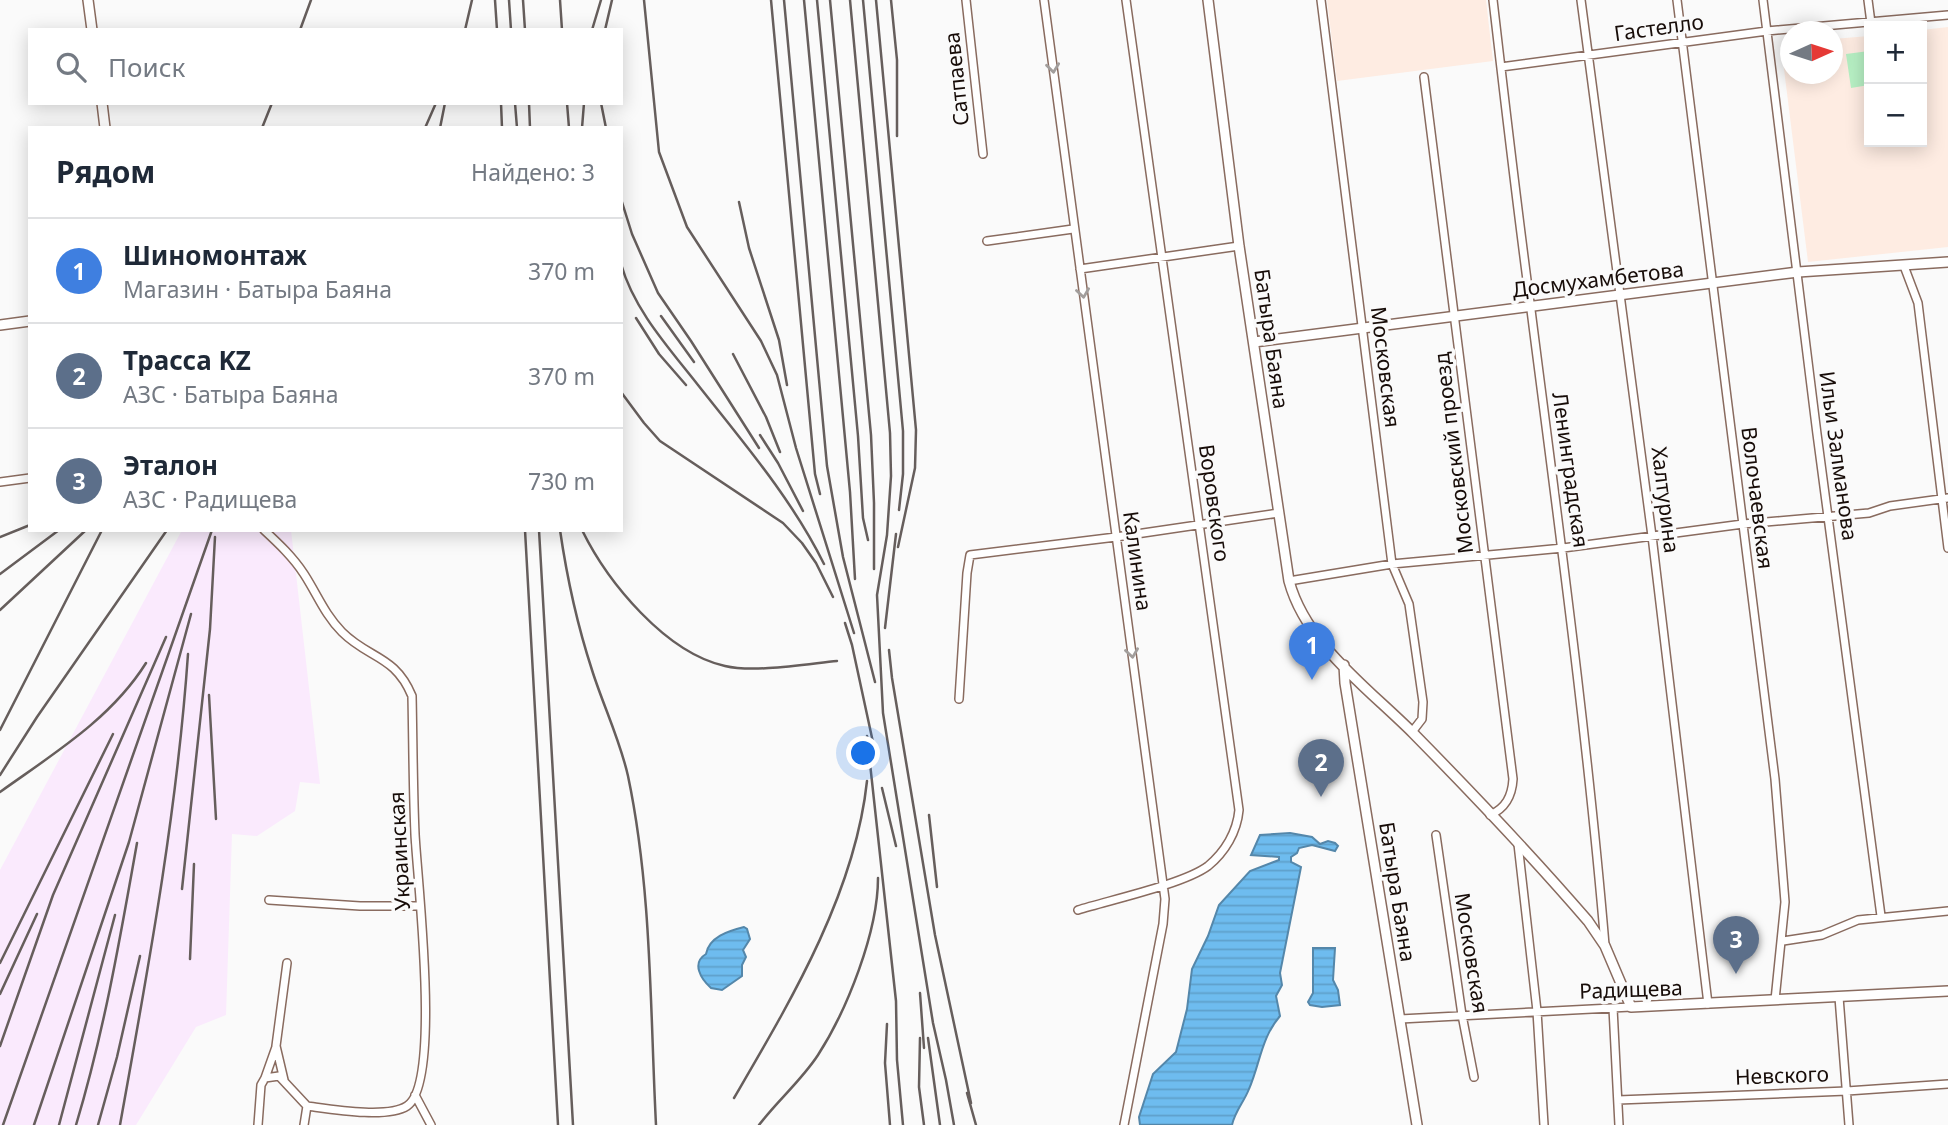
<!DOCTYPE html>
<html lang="ru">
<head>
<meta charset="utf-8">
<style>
	body { margin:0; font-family:"Noto Sans",sans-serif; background:#f2f2f3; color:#1f2937 }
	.controls { position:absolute; right:21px; top:21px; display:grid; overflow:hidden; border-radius:0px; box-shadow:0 4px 18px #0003 }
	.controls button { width:63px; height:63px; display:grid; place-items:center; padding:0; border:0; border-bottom:2px solid #e0e1e3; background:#fff; color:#1f2937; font:35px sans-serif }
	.compass { position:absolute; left:1780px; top:21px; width:63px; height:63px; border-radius:50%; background:#fff; box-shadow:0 4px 18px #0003; rotate:87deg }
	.you { position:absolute; left:864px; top:754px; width:24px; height:24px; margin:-18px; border:5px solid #fff; border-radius:50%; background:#1a73e8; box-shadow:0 0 0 10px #1a73e833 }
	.badge { display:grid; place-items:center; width:46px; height:46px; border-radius:50%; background:#584bc3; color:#fff; font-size:23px; font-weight:700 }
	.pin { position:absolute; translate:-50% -58px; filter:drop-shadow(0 2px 4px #0008) }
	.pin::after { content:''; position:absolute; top:37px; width:24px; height:21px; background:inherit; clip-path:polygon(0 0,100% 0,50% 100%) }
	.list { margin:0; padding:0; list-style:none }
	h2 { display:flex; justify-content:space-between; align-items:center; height:91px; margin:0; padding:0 28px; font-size:30px }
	h2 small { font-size:23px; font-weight:400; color:#747a83 }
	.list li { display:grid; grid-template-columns:46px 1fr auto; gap:21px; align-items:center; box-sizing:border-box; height:105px; padding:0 28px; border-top:2px solid #e0e1e3 }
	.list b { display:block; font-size:26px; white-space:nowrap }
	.list p { margin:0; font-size:23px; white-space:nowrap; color:#747a83 }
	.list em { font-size:23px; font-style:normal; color:#747a83 }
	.icon { flex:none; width:38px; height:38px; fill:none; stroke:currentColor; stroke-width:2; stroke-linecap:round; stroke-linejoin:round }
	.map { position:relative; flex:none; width:1948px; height:1125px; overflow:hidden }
	.search { position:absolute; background:#fff; box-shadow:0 4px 18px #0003; left:28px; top:28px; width:595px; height:77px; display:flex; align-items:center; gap:18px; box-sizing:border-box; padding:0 24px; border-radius:0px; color:#747a83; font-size:26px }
	.panel { position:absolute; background:#fff; box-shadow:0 4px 18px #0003; left:28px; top:126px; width:595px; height:406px; border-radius:0px }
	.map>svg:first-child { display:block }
	.industrial { fill:#faeafd }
	.education { fill:#feece2 }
	.pitch { fill:#b7f0c4 }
	.water { fill:url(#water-rules); stroke:#5487aa; stroke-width:2 }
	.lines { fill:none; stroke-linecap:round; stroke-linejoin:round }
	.minor-casing { stroke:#896b5f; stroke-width:10 }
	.tertiary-casing { stroke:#896b5f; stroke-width:12 }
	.minor { stroke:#fff; stroke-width:7 }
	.tertiary { stroke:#fff; stroke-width:9 }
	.rail { stroke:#665e5c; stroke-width:2.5 }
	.oneway { stroke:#a29e9c }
	.labels { text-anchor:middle; stroke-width:7; stroke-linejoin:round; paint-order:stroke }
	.street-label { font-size:21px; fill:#170c08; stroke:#fafafa }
</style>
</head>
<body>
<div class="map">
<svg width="1948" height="1125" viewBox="0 0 1948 1125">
	<defs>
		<pattern id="water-rules" width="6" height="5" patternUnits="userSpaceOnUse" patternTransform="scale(1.75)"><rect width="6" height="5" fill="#6ebcef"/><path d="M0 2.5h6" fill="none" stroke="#5fa0cb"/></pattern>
	</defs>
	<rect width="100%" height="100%" fill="#fafafa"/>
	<path class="industrial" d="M 182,530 L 291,530 L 320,784 L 300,782 L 295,811 L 257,836 L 232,834 L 226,1015 L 196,1027 L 136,1125 L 0,1125 L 0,870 Z"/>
	<path class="education" d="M 1327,0 L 1486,0 L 1493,61 L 1337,81 Z
		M 1948,27 L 1948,247 L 1808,262 L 1781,45 L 1790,44 L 1790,74 L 1832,74 L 1833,39 L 1869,36 L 1869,142 L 1922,142 L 1922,30 Z"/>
	<path class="pitch" d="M 1869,51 L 1869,85 L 1851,88 L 1846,54 Z"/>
	<path class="water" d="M 1290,833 L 1312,837 L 1320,844 L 1328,841 L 1335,843 L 1338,846 L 1335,851 L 1312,845 L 1299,848 L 1297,853 L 1291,857 L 1291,862 L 1301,867 L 1280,973 L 1282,985 L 1276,996 L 1280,1016 C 1261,1038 1260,1064 1249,1089 C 1244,1102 1235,1111 1232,1125 L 1140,1125 L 1139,1117 L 1153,1074 L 1176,1052 L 1187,1009 L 1192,969 L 1208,936 L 1219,905 L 1250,871 L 1279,860 L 1279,857 L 1251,855 L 1260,835 Z
		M 744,927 L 747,929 L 750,939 L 743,950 L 746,957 L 742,965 L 742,976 L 722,990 L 711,988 C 701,979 691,963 706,954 C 709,937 728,931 744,927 Z
		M 1313,948 L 1335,948 L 1333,980 L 1338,990 L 1340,1005 L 1322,1007 L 1310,1005 L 1308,1002 L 1313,993 Z"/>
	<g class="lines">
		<g class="minor-casing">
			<path id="minor" d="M 966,0 L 983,154
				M 1044,0 L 1165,899 L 1163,924 L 1124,1125
				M 1321,0 L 1392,564 L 1409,604 L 1423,702 L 1422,719 L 1412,732
				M 1493,0 C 1505,103 1517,207 1531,310 C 1558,521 1587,732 1605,945
				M 1581,0 L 1652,536 L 1708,1004
				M 1677,0 L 1775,779 L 1785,902 L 1775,1000
				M 1763,0 L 1817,434 L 1881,916
				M 1868,0 L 1871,23
				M 1501,67 L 1767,31 L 1948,15
				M 1424,77 L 1513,779 C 1512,796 1506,808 1490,815
				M 987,241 L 1073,229
				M 1904,266 L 1918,303 L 1948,548
				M 1080,269 L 1239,246
				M 0,482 L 30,478
				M 264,530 C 278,543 293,557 304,574 C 317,594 325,615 342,632 C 369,659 395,655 412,696 C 413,742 413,788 415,834 C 417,878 442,1083 407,1106 C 387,1119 330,1109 307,1106 L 304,1125
				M 1289,581 L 1392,564 L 1563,548 L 1743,524 L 1869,513 L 1890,506 L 1948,498
				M 959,699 L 967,573 L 970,555 L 1116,537 L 1279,513
				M 1436,835 L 1462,1015 L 1474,1077
				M 1518,844 L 1537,1011 L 1544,1125
				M 269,900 L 360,906 L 419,906
				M 1078,910 C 1110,900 1184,884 1208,866 C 1225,852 1237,832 1239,810 L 1126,0
				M 1783,941 L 1822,935 L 1858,920 L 1948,911
				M 1839,997 L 1849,1125
				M 1613,1008 L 1619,1125
				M 1400,1019 L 1631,1007
				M 265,1078 L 276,1047
				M 284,1080 L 276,1046 L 287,963
				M 415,1095 L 431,1125
				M 1618,1100 L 1847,1091 L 1948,1084
				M 258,1125 L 261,1085 L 265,1078 L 279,1076 L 307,1106"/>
		</g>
		<g class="tertiary-casing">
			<path id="tertiary" d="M 88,0 L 92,30
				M 1208,0 L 1239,246 L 1289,581 C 1306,644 1368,688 1413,733 C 1473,794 1532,856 1588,921 L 1605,946 L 1631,1007 L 1948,991
				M 102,103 L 105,128
				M 0,325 L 30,321
				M 1254,342 L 1798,272 L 1948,262
				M 1344,665 L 1345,683 L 1417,1125"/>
		</g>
		<use href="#minor" class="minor"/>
		<use href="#tertiary" class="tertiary"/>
		<path class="rail" d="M 495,0 L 497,30
			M 509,0 L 511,30
			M 523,0 L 525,30
			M 560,0 L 562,30
			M 644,0 L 659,152 L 687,227 L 761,341 L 777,375 L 796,448 L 854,633
			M 771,0 L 815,474 L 820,494
			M 784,0 L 827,466 L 843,557 L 875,682
			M 804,0 L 850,492 L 855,579
			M 817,0 L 858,436 L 863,518 L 868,540
			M 830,0 L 871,435 L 874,503 L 874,569
			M 850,0 L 890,433 L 891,476 L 887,535 L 877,595 L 883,713 L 933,1023 L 946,1080 L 954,1125
			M 863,0 L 903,431 L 903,474 L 899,510
			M 876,0 L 916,430 L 915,468 L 898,547
			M 891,0 L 897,60 L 897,136
			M 300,30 L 311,0
			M 465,30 L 472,0
			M 592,30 L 601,0
			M 605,30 L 612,0
			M 501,103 L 502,128
			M 515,103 L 517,128
			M 529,103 L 530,128
			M 567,103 L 569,128
			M 601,103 L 606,128
			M 262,128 L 272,103
			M 425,128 L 436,103
			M 440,128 L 445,103
			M 582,128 L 584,103
			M 621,199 L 632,234 L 658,293 L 691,341 L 759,448
			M 739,202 L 749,248 L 779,340 L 787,385
			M 621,264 C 634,310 669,348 698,385 C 743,442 792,499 824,564
			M 661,316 L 694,362
			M 636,318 L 659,354 L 686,385
			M 733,354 L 766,417 L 780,452
			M 621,392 L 644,423 L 660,441 L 783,523 L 802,543 L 816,563 L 833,597
			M 760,435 L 778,463 L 803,511
			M 525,530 L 558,1125
			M 539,530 L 573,1125
			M 560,530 C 567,578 577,624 592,670 C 603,705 620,740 628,776 C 652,890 650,1009 656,1125
			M 582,530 C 608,583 666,653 725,666 C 754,673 807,664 837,661
			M 0,537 L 30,525
			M 0,574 L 59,530
			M 0,610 L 86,530
			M 845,623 L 852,645 L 874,747
			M 885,628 L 896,534
			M 889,650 L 892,678 L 935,935 L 971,1103
			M 209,695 L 216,819
			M 0,730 L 102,530
			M 867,736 L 896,1001 L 897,1060 L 903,1125
			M 0,775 L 37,717 L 167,530
			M 882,788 L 896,846
			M 0,792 C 53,754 111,719 146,663
			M 929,815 L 937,887
			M 182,889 L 210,629 L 215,537
			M 190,959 L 194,864
			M 0,963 L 113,734
			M 920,993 L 924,1048
			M 0,994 L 37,914
			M 887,1024 L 885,1063 L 890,1125
			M 920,1038 L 919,1087 L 924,1125
			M 928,1038 L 940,1125
			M 0,1046 L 53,895 L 166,637
			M 967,1093 L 976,1125
			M 734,1098 C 790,1002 855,894 867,781
			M 3,1125 L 212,530
			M 34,1125 L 129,842 L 191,614
			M 59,1125 L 115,915
			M 76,1125 C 104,1032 120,939 137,843
			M 98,1125 L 117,1057 L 140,956
			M 120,1125 C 148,969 177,813 188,654
			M 759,1125 C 777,1101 801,1081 818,1055 C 847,1010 878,932 878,878"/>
	</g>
	<defs><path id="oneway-chevron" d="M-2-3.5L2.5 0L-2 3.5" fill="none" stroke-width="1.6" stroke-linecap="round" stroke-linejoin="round" transform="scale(1.75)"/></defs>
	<g class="oneway">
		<use href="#oneway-chevron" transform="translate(1053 68) rotate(83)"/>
		<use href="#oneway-chevron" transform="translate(1083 293) rotate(82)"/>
		<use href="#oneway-chevron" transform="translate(1132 653) rotate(82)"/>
	</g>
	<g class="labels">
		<g class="street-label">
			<text transform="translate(1659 28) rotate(-8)" y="7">Гастелло</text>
			<text transform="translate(957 79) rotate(-96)" y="7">Сатпаева</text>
			<text transform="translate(1598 280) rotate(-7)" y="7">Досмухамбетова</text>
			<text transform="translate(1271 339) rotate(82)" y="7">Батыра Баяна</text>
			<text transform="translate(1385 367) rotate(83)" y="7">Московская</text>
			<text transform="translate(1454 453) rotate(-97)" y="7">Московский проезд</text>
			<text transform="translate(1838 456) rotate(82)" y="7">Ильи Залманова</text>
			<text transform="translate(1570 470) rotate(82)" y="7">Ленинградская</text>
			<text transform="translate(1757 498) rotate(83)" y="7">Волочаевская</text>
			<text transform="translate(1665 500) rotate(83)" y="7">Халтурина</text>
			<text transform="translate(1214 503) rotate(82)" y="7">Воровского</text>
			<text transform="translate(1137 561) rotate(82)" y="7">Калинина</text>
			<text transform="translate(400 851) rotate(-93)" y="7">Украинская</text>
			<text transform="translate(1397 892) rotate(81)" y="7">Батыра Баяна</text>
			<text transform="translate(1471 953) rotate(81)" y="7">Московская</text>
			<text transform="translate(1631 990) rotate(-2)" y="7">Радищева</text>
			<text transform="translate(1782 1076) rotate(-2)" y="7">Невского</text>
		</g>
	</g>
</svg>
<div class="controls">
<button>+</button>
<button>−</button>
</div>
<svg class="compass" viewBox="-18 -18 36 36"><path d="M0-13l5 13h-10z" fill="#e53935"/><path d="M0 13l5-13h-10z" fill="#747a83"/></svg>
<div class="you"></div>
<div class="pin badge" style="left:1312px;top:680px;background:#3f7fe0">1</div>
<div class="pin badge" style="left:1321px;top:797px;background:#5c6f8a">2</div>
<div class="pin badge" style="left:1736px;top:974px;background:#5c6f8a">3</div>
<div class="search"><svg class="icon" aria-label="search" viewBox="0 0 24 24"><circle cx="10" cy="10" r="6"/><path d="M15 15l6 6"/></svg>Поиск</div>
<section class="panel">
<h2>Рядом<small>Найдено: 3</small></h2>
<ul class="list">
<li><span class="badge" style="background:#3f7fe0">1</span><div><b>Шиномонтаж</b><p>Магазин · Батыра Баяна</p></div><em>370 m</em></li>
<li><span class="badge" style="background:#5c6f8a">2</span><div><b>Трасса KZ</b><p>АЗС · Батыра Баяна</p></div><em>370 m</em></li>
<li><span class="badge" style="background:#5c6f8a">3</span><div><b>Эталон</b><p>АЗС · Радищева</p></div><em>730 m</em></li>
</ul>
</section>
</div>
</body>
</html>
